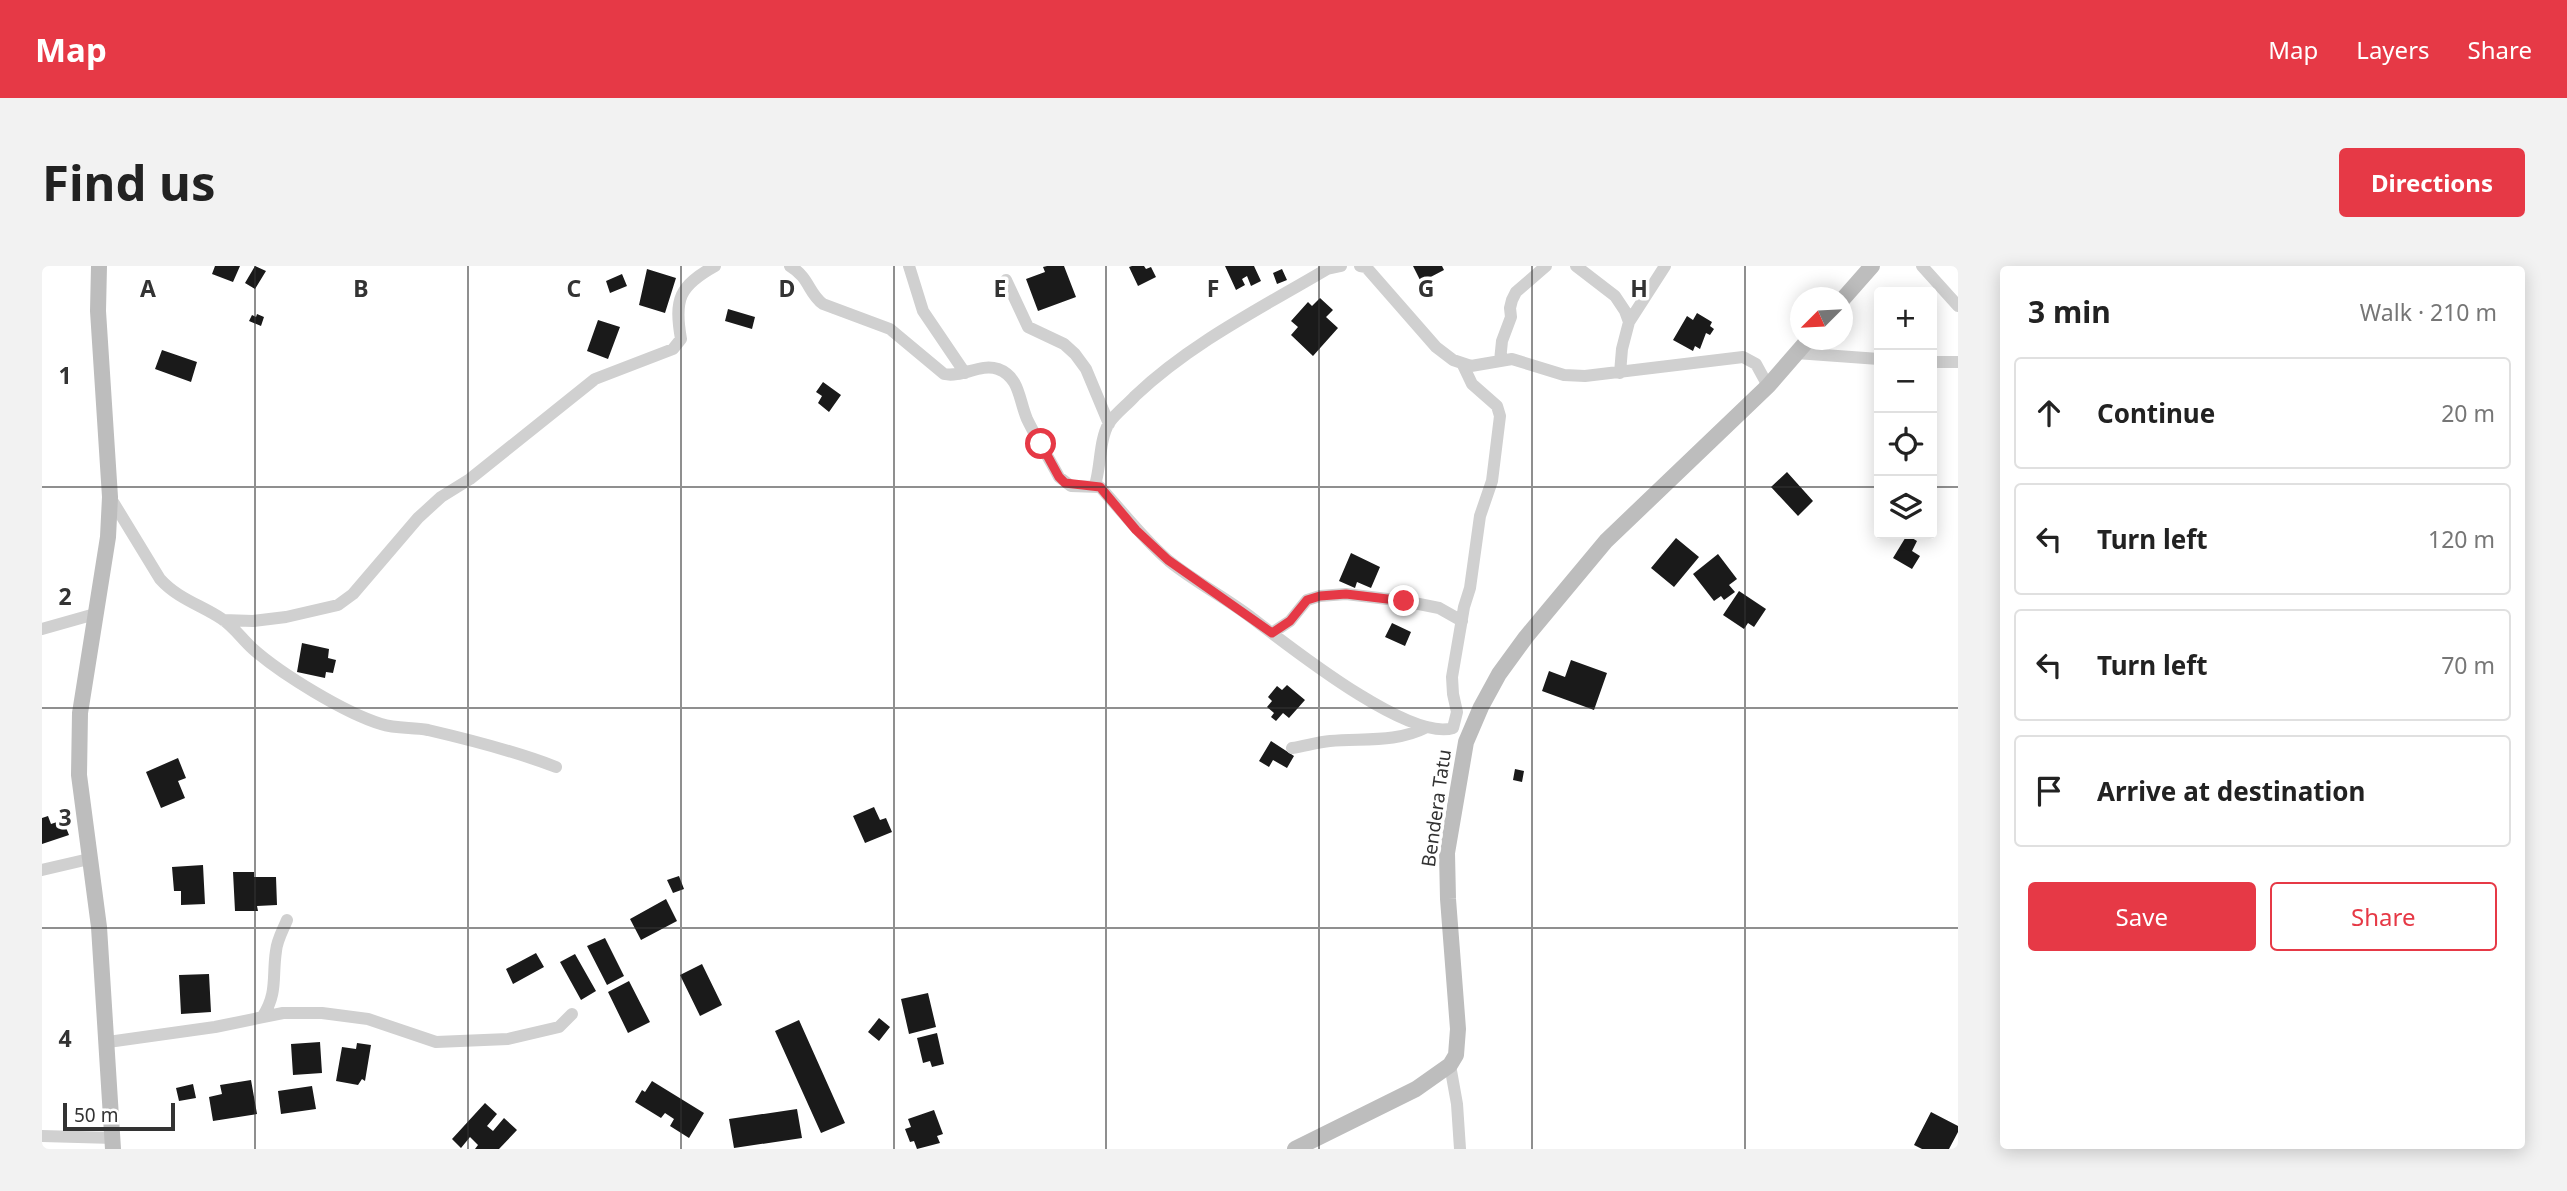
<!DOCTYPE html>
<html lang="en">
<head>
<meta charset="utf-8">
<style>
	body { margin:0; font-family:"Noto Sans",sans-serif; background:#f2f2f2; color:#222 }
	.controls { position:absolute; right:21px; top:21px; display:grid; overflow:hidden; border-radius:7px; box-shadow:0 4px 18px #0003 }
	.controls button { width:63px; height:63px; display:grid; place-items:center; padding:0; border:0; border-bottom:2px solid #e0e0e0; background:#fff; color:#222; font:35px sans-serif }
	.compass { position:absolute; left:1748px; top:21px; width:63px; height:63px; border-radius:50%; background:#fff; box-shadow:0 4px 18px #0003; rotate:246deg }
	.scale { position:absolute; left:21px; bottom:18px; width:112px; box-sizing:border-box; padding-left:7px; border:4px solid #333; border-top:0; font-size:19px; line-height:24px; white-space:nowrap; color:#333; -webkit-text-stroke:5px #fff; paint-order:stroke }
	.stop { position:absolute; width:21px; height:21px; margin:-16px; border:5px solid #e63946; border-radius:50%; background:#fff }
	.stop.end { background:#e63946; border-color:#fff; box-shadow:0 2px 7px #0008 }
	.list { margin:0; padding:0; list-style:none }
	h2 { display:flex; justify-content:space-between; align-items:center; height:91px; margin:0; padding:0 28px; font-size:30px }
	h2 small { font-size:23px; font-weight:400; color:#767676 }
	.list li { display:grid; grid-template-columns:46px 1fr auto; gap:21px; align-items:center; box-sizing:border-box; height:112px; margin:0 14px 14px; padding:0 14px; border:2px solid #e0e0e0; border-radius:7px }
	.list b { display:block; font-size:26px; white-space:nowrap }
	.list em { font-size:23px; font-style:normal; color:#767676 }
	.actions { display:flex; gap:14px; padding:21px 28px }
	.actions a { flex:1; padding:16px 0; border:2px solid #e63946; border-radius:7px; text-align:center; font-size:24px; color:#e63946 }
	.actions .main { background:#e63946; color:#fff }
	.icon { flex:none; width:38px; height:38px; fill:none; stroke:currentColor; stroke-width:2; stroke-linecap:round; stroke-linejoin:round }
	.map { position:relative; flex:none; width:1916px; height:883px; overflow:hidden; border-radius:7px }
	header { display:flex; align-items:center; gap:42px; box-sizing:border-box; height:98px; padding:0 35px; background:#e63946; color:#fff }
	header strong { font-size:33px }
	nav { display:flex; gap:38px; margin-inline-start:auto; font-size:24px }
	.intro { display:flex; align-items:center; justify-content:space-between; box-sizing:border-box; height:168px; padding:0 42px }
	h1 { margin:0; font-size:49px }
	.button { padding:18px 32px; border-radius:7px; background:#e63946; color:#fff; font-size:24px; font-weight:700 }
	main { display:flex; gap:42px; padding:0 42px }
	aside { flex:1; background:#fff; border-radius:7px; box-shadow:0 4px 18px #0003 }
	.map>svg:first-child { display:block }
	.building { fill:#1a1a1a }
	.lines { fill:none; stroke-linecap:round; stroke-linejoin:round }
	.street { stroke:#d0d0d0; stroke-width:12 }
	.secondary { stroke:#bdbdbd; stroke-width:16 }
	.route { stroke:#e63946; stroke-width:9 }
	.grid { fill:none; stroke:#333; stroke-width:2; stroke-opacity:0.55 }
	.labels { text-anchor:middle; stroke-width:7; stroke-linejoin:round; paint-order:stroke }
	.street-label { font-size:19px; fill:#333; stroke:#fff }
	.grid-label { font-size:23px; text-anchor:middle; font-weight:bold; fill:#333; stroke:#fff; stroke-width:7; stroke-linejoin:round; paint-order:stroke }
</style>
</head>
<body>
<header>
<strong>Map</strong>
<nav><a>Map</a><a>Layers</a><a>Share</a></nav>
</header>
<div class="intro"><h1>Find us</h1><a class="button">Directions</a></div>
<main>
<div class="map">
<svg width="1916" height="883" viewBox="0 0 1916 883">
	<rect width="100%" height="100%" fill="#fff"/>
	<path class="building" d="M 173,0 L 198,0 L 191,16 L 170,8 Z
		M 213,0 L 224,5 L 213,23 L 203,17 Z
		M 1005,0 L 1022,0 L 1034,31 L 996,45 L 984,13 L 1003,6 L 1001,1 Z
		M 1090,0 L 1102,0 L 1104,3 L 1109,1 L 1114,11 L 1096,20 L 1087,1 Z
		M 1183,0 L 1212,0 L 1219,15 L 1209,20 L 1205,10 L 1200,13 L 1203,19 L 1194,24 Z
		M 1371,0 L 1400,0 L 1402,4 L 1379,16 Z
		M 605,3 L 634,12 L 623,47 L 597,39 Z
		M 1240,3 L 1245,14 L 1235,18 L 1231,7 Z
		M 580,8 L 585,20 L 568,27 L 564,15 Z
		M 1278,32 L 1291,44 L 1284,51 L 1296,62 L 1271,90 L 1249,69 L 1256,61 L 1249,55 L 1266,36 L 1270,40 Z
		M 686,43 L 713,51 L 710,63 L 683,55 Z
		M 1655,47 L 1670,56 L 1668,60 L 1672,63 L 1668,69 L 1664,67 L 1658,83 L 1653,80 L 1651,85 L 1631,74 L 1645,50 L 1651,54 Z
		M 215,48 L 222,51 L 219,60 L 207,55 L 210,49 L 214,51 Z
		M 556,54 L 578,61 L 566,93 L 545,85 Z
		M 120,84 L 155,96 L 149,116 L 113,103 Z
		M 781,116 L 799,129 L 787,146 L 776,137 L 780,130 L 774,126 Z
		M 1745,206 L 1771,235 L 1756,250 L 1729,221 Z
		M 1865,269 L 1875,275 L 1870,285 L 1878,290 L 1870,303 L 1851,292 Z
		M 1634,272 L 1657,291 L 1632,321 L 1609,302 Z
		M 1309,287 L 1338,301 L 1329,322 L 1315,316 L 1313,322 L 1297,315 Z
		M 1676,288 L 1695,313 L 1687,319 L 1693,326 L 1682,334 L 1679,330 L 1672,335 L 1651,308 Z
		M 1697,325 L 1724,343 L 1712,361 L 1706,357 L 1702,363 L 1681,349 Z
		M 1350,357 L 1369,366 L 1363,380 L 1343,371 Z
		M 260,377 L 287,383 L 286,392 L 294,394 L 291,407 L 284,406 L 283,412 L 255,406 Z
		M 1529,394 L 1565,407 L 1552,444 L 1500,425 L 1507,405 L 1523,411 Z
		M 1245,419 L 1263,434 L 1247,452 L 1241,447 L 1234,455 L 1229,451 L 1232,447 L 1225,441 L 1230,435 L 1226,431 L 1235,420 L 1240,424 Z
		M 1229,475 L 1252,490 L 1245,502 L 1231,494 L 1227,501 L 1217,495 Z
		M 136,492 L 144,512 L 136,515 L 143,532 L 119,542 L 104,506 Z
		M 1473,503 L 1482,505 L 1480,516 L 1471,514 Z
		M 832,541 L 838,554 L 844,552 L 850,566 L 823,577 L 811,550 Z
		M 6,550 L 9,558 L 21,554 L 27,569 L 0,578 L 0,552 Z
		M 161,599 L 163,638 L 139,639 L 139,625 L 132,625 L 130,601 Z
		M 191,606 L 212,606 L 212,611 L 234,611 L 235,639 L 215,640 L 216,645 L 193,645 Z
		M 637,610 L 642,623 L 631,627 L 625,614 Z
		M 624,633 L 635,655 L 599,674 L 588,653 Z
		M 563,672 L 582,710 L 565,719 L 545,680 Z
		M 494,687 L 502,701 L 471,718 L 464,703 Z
		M 533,688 L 554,725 L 539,734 L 518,696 Z
		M 660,698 L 680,739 L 658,750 L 638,709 Z
		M 167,708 L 169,746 L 139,748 L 137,709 Z
		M 587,715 L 608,756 L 586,767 L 566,726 Z
		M 886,727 L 894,761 L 867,768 L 859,733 Z
		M 837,752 L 848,761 L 837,775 L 826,766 Z
		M 757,754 L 803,857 L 779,867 L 733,765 Z
		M 895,767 L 902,798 L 890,801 L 888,795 L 881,797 L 875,772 Z
		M 278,776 L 280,807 L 251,809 L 249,778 Z
		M 315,777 L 329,779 L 323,815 L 320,813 L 316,819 L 294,815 L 300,781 L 314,783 Z
		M 209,814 L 215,848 L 171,855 L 167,831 L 180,828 L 178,819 Z
		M 610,815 L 662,847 L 647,872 L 628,860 L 632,853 L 623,847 L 619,852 L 593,836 L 600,824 L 603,826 Z
		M 151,818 L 154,832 L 137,835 L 134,822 Z
		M 270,820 L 274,843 L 239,848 L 236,825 Z
		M 443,837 L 455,848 L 445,860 L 451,865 L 462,852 L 475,864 L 457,883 L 433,883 L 436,879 L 428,871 L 419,882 L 410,873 Z
		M 755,843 L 760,872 L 692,882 L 687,853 Z
		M 892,844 L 901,868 L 895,870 L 898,877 L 875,883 L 872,875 L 868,876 L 863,863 L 869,861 L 866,853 Z
		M 1889,846 L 1916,860 L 1916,866 L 1907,883 L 1880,883 L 1872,879 Z"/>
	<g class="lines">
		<path class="street" d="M 748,0 C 768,12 766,27 781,38 L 848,63 L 902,108 C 920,112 938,97 956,103 C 978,111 977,135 985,153 C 994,172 1007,192 1017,211 L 1029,220 L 1058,221 C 1081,246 1101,273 1127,295 C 1153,316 1184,332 1210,352 C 1247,380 1367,476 1411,462 L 1415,446 L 1411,428 L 1410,411 L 1422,341 L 1428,322 L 1438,250 L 1450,215 L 1458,150 L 1455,140 L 1430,118 L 1420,97
			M 867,0 L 881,45 L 923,107
			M 1318,0 L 1324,1 L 1394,81 L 1411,94 L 1429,100 L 1470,93 L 1522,109 L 1543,110 L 1701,91 L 1714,98 L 1726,120
			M 1534,0 L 1573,30 L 1583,45 L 1587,56 L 1580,83 L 1578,107
			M 1880,0 L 1916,40
			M 964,14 L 986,61 L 1022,78 L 1033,88 L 1044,103 L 1067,158
			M 1587,56 L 1623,0
			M 1754,87 L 1837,93
			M 1458,95 L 1460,75 L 1469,51 L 1468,42 L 1470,34 L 1474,26 L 1504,0
			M 1890,96 L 1916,96
			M 1053,219 C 1059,200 1057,174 1067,157 C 1074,147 1085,139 1093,130 C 1149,77 1219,42 1285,3 L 1299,0
			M 68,231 L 118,313 C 136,333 159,339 180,353 C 192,361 200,373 211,383 C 239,408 303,447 339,458 C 354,463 371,461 386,464 C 429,474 473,485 514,501
			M 181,354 L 211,355 L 244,351 L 296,339 L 311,328 L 376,252 L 399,231 L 428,213 L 553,113 L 631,83 L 639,73 C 632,33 637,20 673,0
			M 0,363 L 53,348
			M 1230,367 L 1248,355 L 1265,334 L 1278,330 L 1304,328 L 1362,335 L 1397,342 L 1420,355
			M 1250,482 C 1263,480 1276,476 1288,475 C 1322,472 1354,477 1385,461
			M 0,604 L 47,593
			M 221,750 C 236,726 230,711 234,685 C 235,674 241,664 245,654
			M 66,776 L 173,761 L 241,747 L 280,747 L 326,753 L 394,776 L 466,773 L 517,761 L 530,748
			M 1408,799 L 1415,838 L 1418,883
			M 0,870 L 72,872"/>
		<path class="secondary" d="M 57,0 L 56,45 L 68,231 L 66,271 L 38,447 L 37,509 L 57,661 L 71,883
			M 1800,34 L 1830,0
			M 1253,883 L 1374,823 L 1408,799 L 1414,789 L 1416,763 L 1406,633 L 1405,587 L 1424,476 L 1439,441 L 1457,408 L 1484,371 L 1564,275 L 1726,120 L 1766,74"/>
	</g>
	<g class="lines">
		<path class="route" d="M 999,178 L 1017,211 L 1023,217 L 1058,221 L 1094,264 L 1126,294 L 1230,367 L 1248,355 L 1265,334 L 1278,330 L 1304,328 L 1362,335"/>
	</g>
	<path class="grid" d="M 213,0 L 213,883M 426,0 L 426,883M 639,0 L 639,883M 852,0 L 852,883M 1064,0 L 1064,883M 1277,0 L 1277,883M 1490,0 L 1490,883M 1703,0 L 1703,883M 0,221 L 1837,221M 1890,221 L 1916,221M 0,442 L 1916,442M 0,662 L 1916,662"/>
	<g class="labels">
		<g class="street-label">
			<text transform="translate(1394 542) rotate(-82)" y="7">Bendera Tatu</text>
		</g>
	</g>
	<g class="grid-label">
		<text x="106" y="31">A</text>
		<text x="319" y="31">B</text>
		<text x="532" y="31">C</text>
		<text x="745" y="31">D</text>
		<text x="958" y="31">E</text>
		<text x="1171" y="31">F</text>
		<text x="1384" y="31">G</text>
		<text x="1597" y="31">H</text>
		<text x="23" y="118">1</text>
		<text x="23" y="339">2</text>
		<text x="23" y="560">3</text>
		<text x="23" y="781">4</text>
	</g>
</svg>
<div class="controls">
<button>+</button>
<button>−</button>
<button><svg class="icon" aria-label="locate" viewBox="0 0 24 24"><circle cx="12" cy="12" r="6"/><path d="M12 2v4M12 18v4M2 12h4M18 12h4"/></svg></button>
<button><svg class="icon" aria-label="layers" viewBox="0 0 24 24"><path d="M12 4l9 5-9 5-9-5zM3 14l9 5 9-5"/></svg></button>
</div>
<svg class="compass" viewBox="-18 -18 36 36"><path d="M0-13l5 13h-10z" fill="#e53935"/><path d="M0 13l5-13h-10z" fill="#767676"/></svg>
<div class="scale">50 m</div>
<div class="stop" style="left:999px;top:178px"></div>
<div class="stop end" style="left:1362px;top:335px"></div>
</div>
<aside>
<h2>3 min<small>Walk · 210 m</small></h2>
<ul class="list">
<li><svg class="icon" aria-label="ahead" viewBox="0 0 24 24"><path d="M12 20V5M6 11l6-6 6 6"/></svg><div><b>Continue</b></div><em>20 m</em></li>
<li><svg class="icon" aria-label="left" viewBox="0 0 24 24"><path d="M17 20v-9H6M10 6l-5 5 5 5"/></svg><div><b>Turn left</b></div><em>120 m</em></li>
<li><svg class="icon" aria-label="left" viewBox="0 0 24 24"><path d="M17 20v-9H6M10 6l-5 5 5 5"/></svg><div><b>Turn left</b></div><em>70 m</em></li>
<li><svg class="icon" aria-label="arrive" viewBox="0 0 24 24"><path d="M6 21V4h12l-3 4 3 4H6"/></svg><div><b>Arrive at destination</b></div></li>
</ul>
<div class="actions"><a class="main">Save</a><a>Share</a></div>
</aside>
</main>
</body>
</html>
